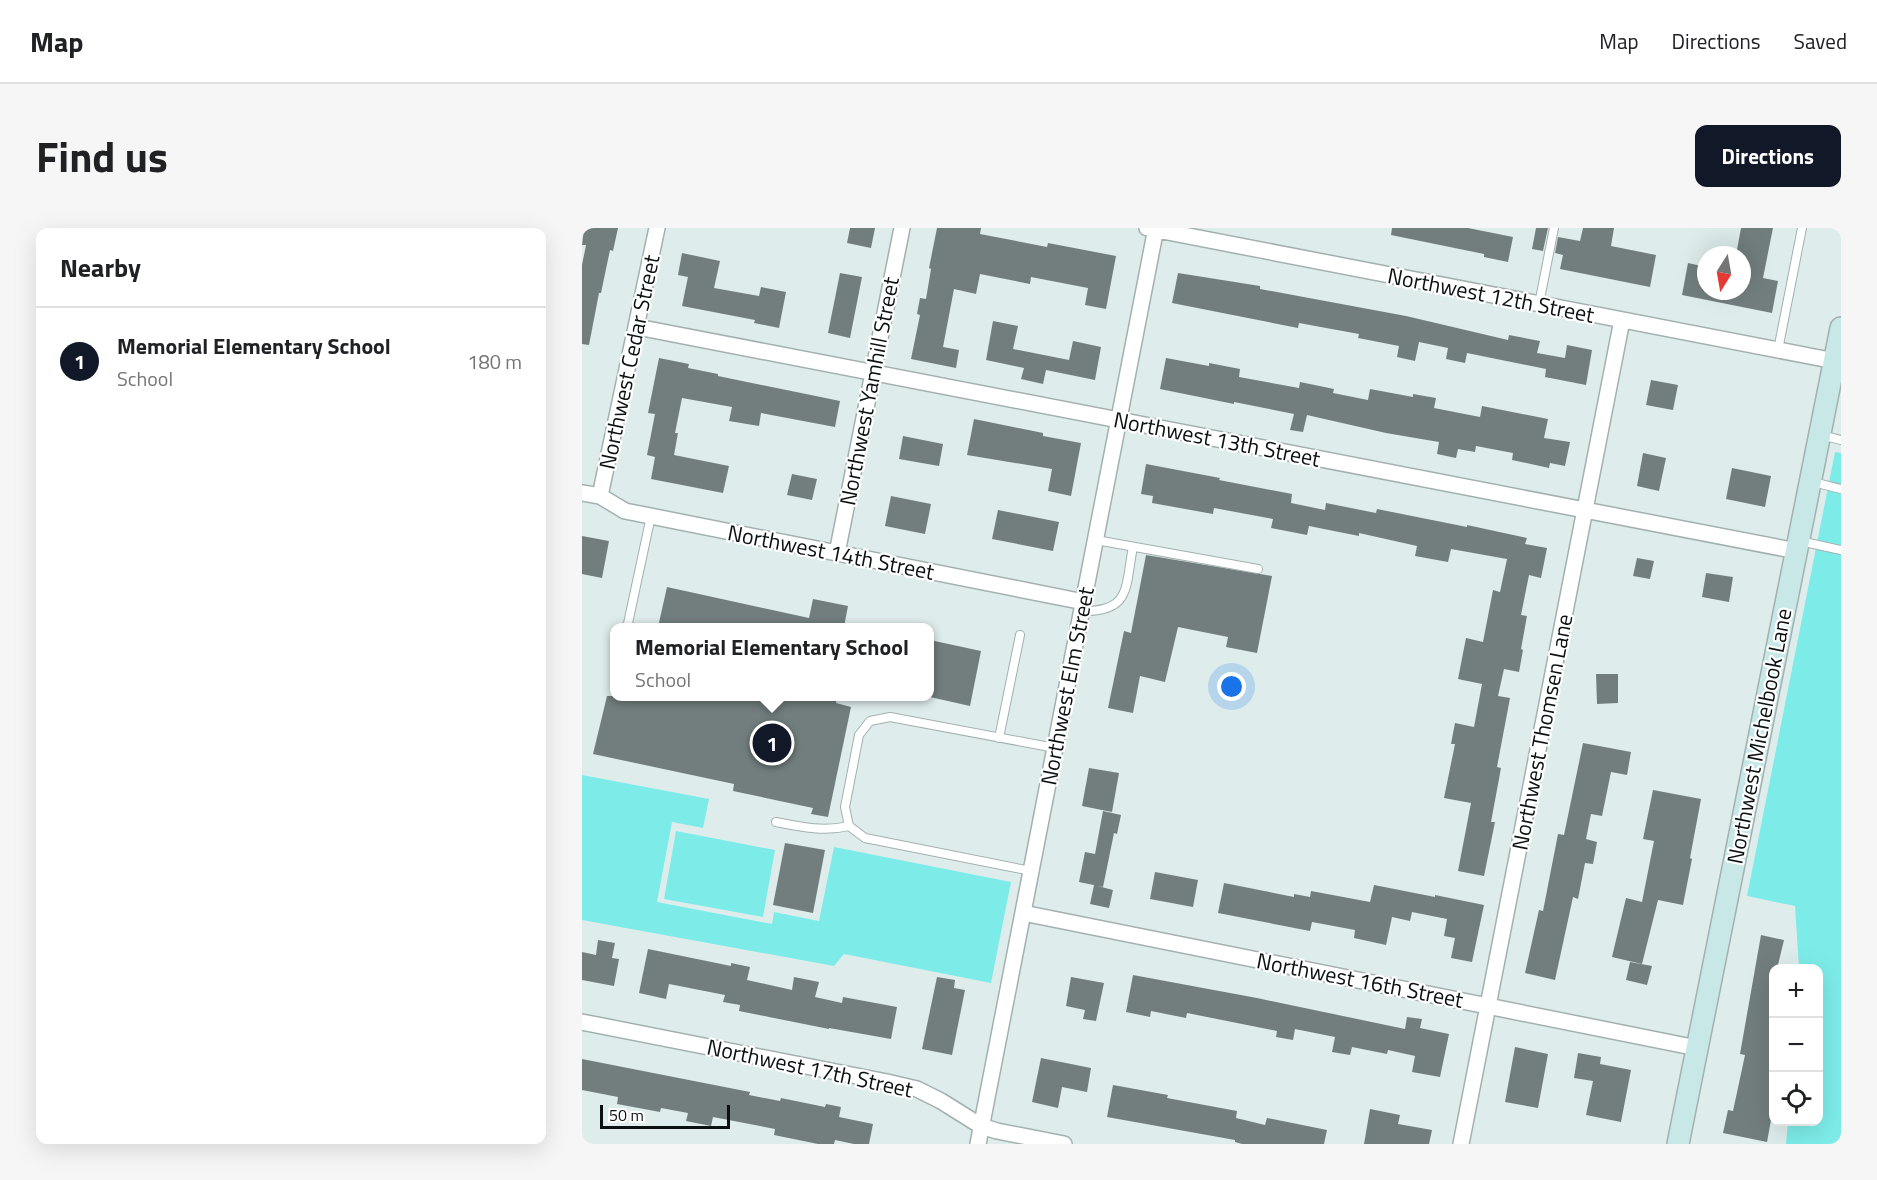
<!DOCTYPE html>
<html lang="en">
<head>
<meta charset="utf-8">
<style>
	body { margin:0; font-family:"Titillium Web",sans-serif; background:#f6f6f6; color:#202124 }
	.controls { position:absolute; right:18px; bottom:18px; display:grid; overflow:hidden; border-radius:12px; box-shadow:0 6px 24px #0002 }
	.controls button { width:54px; height:54px; display:grid; place-items:center; padding:0; border:0; border-bottom:2px solid #e0e0e0; background:#fff; color:#202124; font:30px sans-serif }
	.compass { position:absolute; left:1115px; top:18px; width:54px; height:54px; border-radius:50%; background:#fff; box-shadow:0 6px 24px #0002; rotate:191deg }
	.scale { position:absolute; left:18px; bottom:15px; width:130px; box-sizing:border-box; padding-left:6px; border:3px solid #0b1010; border-top:0; font-size:16px; line-height:21px; white-space:nowrap; color:#0b1010; -webkit-text-stroke:4px #fff; paint-order:stroke }
	.you { position:absolute; left:650px; top:459px; width:21px; height:21px; margin:-15px; border:4px solid #fff; border-radius:50%; background:#1a73e8; box-shadow:0 0 0 9px #1a73e833 }
	.badge { display:grid; place-items:center; width:39px; height:39px; border-radius:50%; background:#111827; color:#fff; font-size:20px; font-weight:700 }
	.pin { position:absolute; translate:-50% -50%; border:3px solid #fff; box-shadow:0 2px 6px #0006 }
	.popup { position:absolute; left:28px; top:395px; width:324px; height:78px; box-sizing:border-box; display:grid; place-content:center; border-radius:12px; background:#fff; filter:drop-shadow(0 2px 4px #0005); font-size:20px; white-space:nowrap; color:#757577 }
	.popup b { font-size:22px; color:#202124 }
	.popup::after { content:''; position:absolute; left:50%; top:100%; margin-left:-12px; border:12px solid transparent; border-top-color:#fff }
	.list { margin:0; padding:0; list-style:none }
	h2 { display:flex; justify-content:space-between; align-items:center; height:78px; margin:0; padding:0 24px; font-size:26px }
	h2 small { font-size:20px; font-weight:400; color:#757577 }
	.list li { display:grid; grid-template-columns:39px 1fr auto; gap:18px; align-items:center; box-sizing:border-box; height:108px; padding:0 24px; border-top:2px solid #e0e0e0 }
	.list b { display:block; font-size:22px; white-space:nowrap }
	.list p { margin:0; font-size:20px; white-space:nowrap; color:#757577 }
	.list em { font-size:20px; font-style:normal; color:#757577 }
	.icon { flex:none; width:33px; height:33px; fill:none; stroke:currentColor; stroke-width:2; stroke-linecap:round; stroke-linejoin:round }
	.map { position:relative; flex:none; width:1259px; height:916px; overflow:hidden; border-radius:12px }
	header { display:flex; align-items:center; gap:36px; box-sizing:border-box; height:84px; padding:0 30px; background:#fff; border-bottom:2px solid #e0e0e0 }
	header strong { font-size:28px }
	nav { display:flex; gap:33px; margin-inline-start:auto; font-size:21px }
	.intro { display:flex; align-items:center; justify-content:space-between; box-sizing:border-box; height:144px; padding:0 36px }
	h1 { margin:0; font-size:42px }
	.button { padding:15px 27px; border-radius:12px; background:#111827; color:#fff; font-size:21px; font-weight:700 }
	main { display:flex; gap:36px; padding:0 36px }
	aside { flex:1; background:#fff; border-radius:12px; box-shadow:0 6px 24px #0002 }
	.map>svg:first-child { display:block }
	.green { fill:#7dece9 }
	.building { fill:#717e7d }
	.lines { fill:none; stroke-linecap:round; stroke-linejoin:round }
	.lane-casing { stroke:#a2b1b0; stroke-width:10 }
	.street-casing { stroke:#a2b1b0; stroke-width:18 }
	.secondary-casing { stroke:#a2b1b0; stroke-width:24 }
	.lane { stroke:#fff; stroke-width:8 }
	.street { stroke:#fff; stroke-width:15 }
	.secondary { stroke:#c7e8e7; stroke-width:21 }
	.labels { text-anchor:middle; stroke-width:4.5; stroke-linejoin:round; paint-order:stroke }
	.street-label { font-size:22px; fill:#0b1010; stroke:#fff }
</style>
</head>
<body>
<header>
<strong>Map</strong>
<nav><a>Map</a><a>Directions</a><a>Saved</a></nav>
</header>
<div class="intro"><h1>Find us</h1><a class="button">Directions</a></div>
<main>
<aside>
<h2>Nearby<small></small></h2>
<ul class="list">
<li><span class="badge">1</span><div><b>Memorial Elementary School</b><p>School</p></div><em>180 m</em></li>
</ul>
</aside>
<div class="map">
<svg width="1259" height="916" viewBox="0 0 1259 916">
	<rect width="100%" height="100%" fill="#deedec"/>
	<path class="green" d="M 1253,224 L 1259,225 L 1259,916 L 1204,916 L 1206,894 L 1236,894 L 1236,740 L 1217,740 L 1213,678 L 1165,668 Z
		M 0,547 L 127,571 L 121,600 L 90,594 L 75,674 L 190,696 L 192,684 L 237,693 L 252,619 L 429,654 L 409,755 L 262,726 L 252,738 L 0,692 Z
		M 94,603 L 193,622 L 181,689 L 82,671 Z"/>
	<path class="building" d="M 2,0 L 36,0 L 31,23 L 28,22 L 19,65 L 17,65 L 7,117 L 0,116 L 0,37 L 4,17 L 0,17 Z
		M 268,0 L 293,0 L 289,20 L 265,15 Z
		M 355,0 L 399,0 L 398,6 L 465,19 L 466,15 L 534,28 L 524,81 L 503,77 L 506,60 L 449,49 L 448,56 L 398,46 L 394,66 L 372,61 L 361,119 L 377,122 L 374,140 L 329,131 L 338,87 L 335,86 L 338,70 L 344,71 L 349,41 L 347,40 Z
		M 810,0 L 886,0 L 931,9 L 926,34 L 902,29 L 902,26 L 809,7 Z
		M 954,0 L 966,0 L 961,23 L 950,21 Z
		M 1001,0 L 1032,0 L 1029,18 L 1074,27 L 1068,59 L 978,41 L 981,27 L 973,25 L 976,9 L 998,13 Z
		M 1159,0 L 1191,0 L 1181,50 L 1196,53 L 1190,85 L 1100,67 L 1106,35 L 1124,39 L 1124,63 L 1160,63 L 1160,27 L 1154,27 Z
		M 100,25 L 138,33 L 132,60 L 177,68 L 179,59 L 204,64 L 197,100 L 172,95 L 173,92 L 100,78 L 106,49 L 96,47 Z
		M 258,45 L 280,49 L 268,110 L 246,105 Z
		M 596,45 L 678,58 L 678,61 L 824,88 L 926,112 L 927,107 L 958,113 L 955,125 L 983,130 L 985,117 L 1010,122 L 1004,157 L 963,149 L 964,141 L 885,125 L 883,135 L 864,131 L 866,120 L 837,114 L 833,133 L 815,129 L 817,118 L 776,110 L 777,106 L 717,95 L 716,100 L 590,75 Z
		M 411,93 L 436,98 L 431,121 L 487,132 L 491,113 L 519,119 L 513,152 L 464,142 L 461,156 L 439,151 L 442,140 L 404,132 Z
		M 77,130 L 107,136 L 106,140 L 136,146 L 136,148 L 258,173 L 253,199 L 179,185 L 177,198 L 147,193 L 150,179 L 100,170 L 93,205 L 96,205 L 92,227 L 147,238 L 141,265 L 69,251 L 73,229 L 65,227 L 73,186 L 66,185 Z
		M 584,130 L 627,138 L 627,135 L 658,141 L 657,149 L 717,160 L 718,154 L 752,161 L 751,165 L 786,172 L 788,161 L 831,169 L 831,166 L 854,170 L 852,180 L 898,189 L 900,178 L 966,191 L 962,210 L 988,214 L 983,238 L 968,235 L 967,240 L 930,232 L 931,225 L 894,218 L 893,224 L 876,221 L 874,230 L 855,226 L 857,214 L 804,205 L 725,187 L 721,204 L 708,202 L 712,186 L 652,174 L 652,176 L 578,161 Z
		M 1069,152 L 1096,157 L 1091,182 L 1064,177 Z
		M 392,191 L 461,205 L 461,208 L 499,215 L 489,268 L 466,263 L 470,241 L 385,227 Z
		M 321,208 L 361,216 L 357,238 L 317,231 Z
		M 1061,225 L 1084,230 L 1077,263 L 1055,258 Z
		M 564,236 L 638,250 L 637,252 L 710,266 L 709,275 L 743,282 L 744,275 L 794,285 L 795,281 L 885,299 L 885,297 L 945,310 L 943,316 L 965,320 L 959,350 L 947,347 L 939,387 L 945,388 L 939,421 L 941,422 L 937,444 L 922,441 L 916,468 L 928,470 L 915,539 L 919,540 L 909,594 L 913,594 L 902,648 L 876,643 L 889,575 L 862,570 L 873,516 L 869,516 L 873,495 L 892,499 L 900,456 L 876,451 L 884,410 L 901,414 L 911,362 L 918,364 L 925,331 L 869,321 L 866,334 L 833,328 L 835,318 L 777,305 L 777,308 L 727,298 L 725,307 L 689,300 L 691,291 L 632,280 L 631,286 L 570,275 L 571,268 L 559,266 Z
		M 1150,240 L 1189,248 L 1183,279 L 1144,271 Z
		M 210,246 L 235,251 L 230,272 L 205,267 Z
		M 309,268 L 349,276 L 343,306 L 303,298 Z
		M 416,282 L 477,294 L 471,323 L 410,311 Z
		M 0,308 L 27,313 L 20,350 L 0,346 Z
		M 564,327 L 690,348 L 675,425 L 644,419 L 646,409 L 596,399 L 583,454 L 558,448 L 551,485 L 526,480 L 542,403 L 549,405 Z
		M 1055,330 L 1072,333 L 1068,351 L 1051,348 Z
		M 1124,345 L 1151,349 L 1147,374 L 1120,369 Z
		M 85,359 L 227,390 L 231,371 L 266,378 L 262,399 L 76,399 Z
		M 348,412 L 399,423 L 388,478 L 348,469 Z
		M 1014,446 L 1036,446 L 1036,475 L 1015,476 Z
		M 25,468 L 255,468 L 254,475 L 269,479 L 246,589 L 229,586 L 231,580 L 151,563 L 152,556 L 11,526 Z
		M 1001,515 L 1049,524 L 1045,547 L 1029,544 L 1020,588 L 1009,586 L 1004,611 L 1015,614 L 1011,636 L 1003,635 L 996,671 L 991,669 L 973,752 L 943,745 L 957,682 L 961,683 L 976,606 L 982,607 Z
		M 507,540 L 537,545 L 530,584 L 500,578 Z
		M 1071,562 L 1119,571 L 1108,630 L 1110,631 L 1101,677 L 1076,672 L 1060,736 L 1030,729 L 1044,670 L 1060,674 L 1072,613 L 1061,611 Z
		M 521,583 L 539,587 L 535,606 L 532,605 L 521,659 L 497,654 L 503,624 L 513,626 Z
		M 203,615 L 243,622 L 231,685 L 191,677 Z
		M 573,644 L 616,652 L 611,679 L 568,671 Z
		M 642,655 L 712,669 L 712,666 L 728,669 L 729,663 L 788,674 L 792,657 L 853,669 L 853,667 L 902,677 L 890,734 L 869,730 L 873,710 L 862,708 L 865,691 L 830,684 L 828,693 L 810,689 L 804,717 L 772,710 L 773,702 L 730,694 L 728,703 L 636,685 Z
		M 512,657 L 531,662 L 527,680 L 508,676 Z
		M 1179,707 L 1202,712 L 1195,741 L 1191,741 L 1191,881 L 1185,914 L 1141,905 L 1146,882 L 1151,883 L 1163,827 L 1158,826 Z
		M 16,712 L 33,715 L 30,730 L 37,731 L 32,758 L 0,752 L 0,724 L 14,727 Z
		M 66,721 L 149,738 L 149,735 L 168,739 L 165,752 L 210,762 L 212,749 L 237,754 L 233,769 L 260,775 L 261,769 L 315,779 L 309,811 L 247,800 L 247,801 L 157,783 L 158,777 L 141,774 L 143,767 L 87,756 L 84,771 L 57,765 Z
		M 1048,734 L 1070,738 L 1065,757 L 1044,752 Z
		M 551,747 L 675,770 L 823,801 L 825,789 L 840,791 L 838,800 L 867,806 L 858,849 L 830,844 L 833,828 L 806,822 L 805,826 L 770,819 L 768,827 L 750,824 L 753,809 L 713,801 L 711,812 L 694,809 L 695,803 L 605,785 L 604,790 L 569,783 L 568,789 L 544,784 Z
		M 355,749 L 373,752 L 372,760 L 383,762 L 370,827 L 340,821 Z
		M 489,749 L 522,755 L 514,793 L 501,791 L 503,782 L 484,778 Z
		M 933,819 L 966,826 L 956,880 L 923,874 Z
		M 996,825 L 1019,829 L 1018,836 L 1049,842 L 1039,894 L 1004,887 L 1011,853 L 992,850 Z
		M 459,830 L 509,840 L 505,864 L 480,859 L 476,880 L 450,874 Z
		M 0,831 L 168,864 L 167,867 L 198,873 L 199,870 L 243,879 L 244,876 L 259,879 L 257,889 L 291,896 L 287,916 L 272,916 L 253,912 L 252,916 L 236,916 L 192,907 L 193,901 L 131,889 L 129,898 L 104,893 L 106,885 L 79,880 L 78,884 L 35,876 L 36,869 L 0,862 Z
		M 531,857 L 586,867 L 585,870 L 655,883 L 654,890 L 683,897 L 685,890 L 745,902 L 742,916 L 660,916 L 653,914 L 653,912 L 525,889 Z
		M 788,881 L 818,887 L 816,896 L 850,902 L 847,916 L 782,916 Z"/>
	<g class="lines">
		<g class="lane-casing">
			<path id="lane" d="M 957,76 L 972,0
				M 1196,122 L 1220,0
				M 1239,207 L 1259,212
				M 1231,254 L 1259,261
				M 514,312 L 676,341
				M 1218,313 L 1259,322
				M 500,383 C 550,384 543,358 551,319
				M 45,400 L 69,288
				M 417,510 L 438,407
				M 194,594 C 219,599 242,604 267,598
				M 449,643 L 283,610 L 267,598 L 263,579 L 277,507 L 288,493 L 308,489 L 473,520"/>
		</g>
		<g class="street-casing">
			<path id="street" d="M 565,0 L 1253,133
				M 55,99 L 1215,323
				M 0,265 L 18,268 L 43,283 L 502,374
				M 18,268 L 75,0
				M 255,325 L 320,0
				M 441,685 L 1115,820
				M 0,794 L 305,854 L 335,861 L 359,873 L 399,898 L 415,903 L 482,916
				M 396,916 L 574,0
				M 879,916 L 1040,92"/>
		</g>
		<g class="secondary-casing">
			<path id="secondary" d="M 1096,916 L 1259,100"/>
		</g>
		<use href="#lane" class="lane"/>
		<use href="#street" class="street"/>
		<use href="#secondary" class="secondary"/>
	</g>
	<g class="labels">
		<g class="street-label">
			<text transform="translate(909 67) rotate(11)" y="8">Northwest 12th Street</text>
			<text transform="translate(47 134) rotate(-78)" y="8">Northwest Cedar Street</text>
			<text transform="translate(287 163) rotate(-79)" y="8">Northwest Yamhill Street</text>
			<text transform="translate(635 211) rotate(11)" y="8">Northwest 13th Street</text>
			<text transform="translate(249 324) rotate(11)" y="8">Northwest 14th Street</text>
			<text transform="translate(485 458) rotate(-79)" y="8">Northwest Elm Street</text>
			<text transform="translate(960 504) rotate(-79)" y="8">Northwest Thomsen Lane</text>
			<text transform="translate(1177 508) rotate(-79)" y="8">Northwest Michelbook Lane</text>
			<text transform="translate(778 752) rotate(11)" y="8">Northwest 16th Street</text>
			<text transform="translate(228 840) rotate(12)" y="8">Northwest 17th Street</text>
		</g>
	</g>
</svg>
<div class="controls">
<button>+</button>
<button>−</button>
<button><svg class="icon" aria-label="locate" viewBox="0 0 24 24"><circle cx="12" cy="12" r="6"/><path d="M12 2v4M12 18v4M2 12h4M18 12h4"/></svg></button>
</div>
<svg class="compass" viewBox="-18 -18 36 36"><path d="M0-13l5 13h-10z" fill="#e53935"/><path d="M0 13l5-13h-10z" fill="#757577"/></svg>
<div class="scale">50 m</div>
<div class="you"></div>
<div class="pin badge" style="left:190px;top:515px">1</div>
<div class="popup"><b>Memorial Elementary School</b>School</div>
</div>
</main>
</body>
</html>
